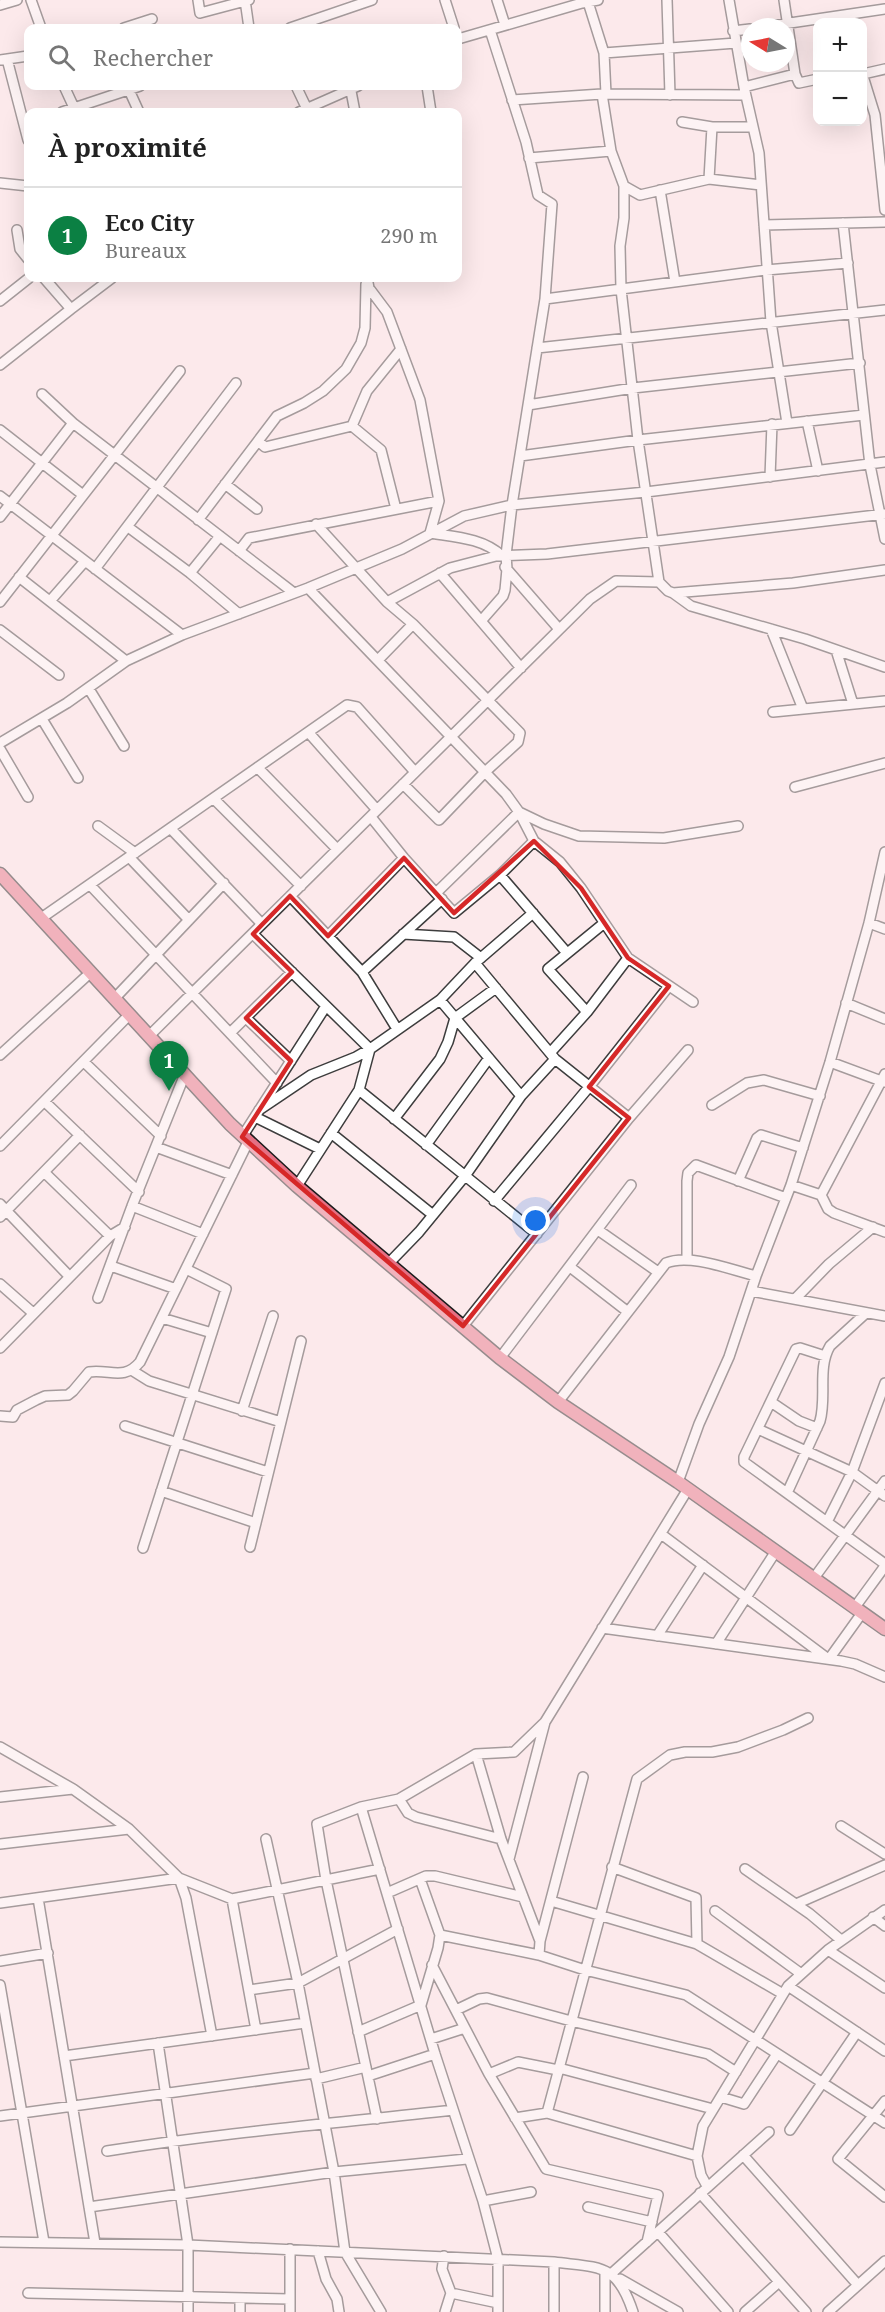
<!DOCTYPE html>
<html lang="fr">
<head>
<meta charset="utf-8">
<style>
	body { margin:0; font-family:"Noto Serif",serif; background:#f2f2f2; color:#222 }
	.controls { position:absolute; right:18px; top:18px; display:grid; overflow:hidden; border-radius:12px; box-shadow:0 6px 24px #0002 }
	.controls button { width:54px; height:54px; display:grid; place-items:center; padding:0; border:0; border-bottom:2px solid #e0e0e0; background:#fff; color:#222; font:30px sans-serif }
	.compass { position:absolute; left:741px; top:18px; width:54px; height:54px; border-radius:50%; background:#fff; box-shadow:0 6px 24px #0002; rotate:280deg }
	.you { position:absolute; left:536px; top:1221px; width:21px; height:21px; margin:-15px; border:4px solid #fff; border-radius:50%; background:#1a73e8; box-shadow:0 0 0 9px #1a73e833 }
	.badge { display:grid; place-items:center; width:39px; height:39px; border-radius:50%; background:#0b8043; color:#fff; font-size:20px; font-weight:700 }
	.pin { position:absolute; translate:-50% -50px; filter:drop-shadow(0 2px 3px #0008) }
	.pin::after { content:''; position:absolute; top:32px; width:21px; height:18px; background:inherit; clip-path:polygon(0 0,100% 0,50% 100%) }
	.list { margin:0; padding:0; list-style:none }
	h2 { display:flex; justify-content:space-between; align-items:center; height:78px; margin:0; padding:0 24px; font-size:26px }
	h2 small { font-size:20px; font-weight:400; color:#767676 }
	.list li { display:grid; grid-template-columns:39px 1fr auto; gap:18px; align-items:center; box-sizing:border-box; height:96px; padding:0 24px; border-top:2px solid #e0e0e0 }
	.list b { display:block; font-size:22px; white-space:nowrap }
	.list p { margin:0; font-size:20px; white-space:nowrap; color:#767676 }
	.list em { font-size:20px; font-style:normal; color:#767676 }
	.icon { flex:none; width:33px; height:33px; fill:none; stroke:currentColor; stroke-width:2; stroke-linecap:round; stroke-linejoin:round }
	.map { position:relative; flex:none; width:885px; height:2312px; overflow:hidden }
	.search { position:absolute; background:#fff; box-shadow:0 6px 24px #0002; left:24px; top:24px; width:438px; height:66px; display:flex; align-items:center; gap:15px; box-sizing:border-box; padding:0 21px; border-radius:12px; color:#767676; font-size:22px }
	.panel { position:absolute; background:#fff; box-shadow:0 6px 24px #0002; left:24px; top:108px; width:438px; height:174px; border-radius:12px }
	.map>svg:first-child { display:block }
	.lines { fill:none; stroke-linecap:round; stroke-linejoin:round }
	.minor-casing { stroke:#3d3d3d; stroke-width:12 }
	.major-casing { stroke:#1b1b1b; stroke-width:15 }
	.minor { stroke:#fff; stroke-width:9 }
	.major { stroke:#e57083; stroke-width:12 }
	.marked { fill:none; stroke:#d62828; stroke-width:4.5; stroke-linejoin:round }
</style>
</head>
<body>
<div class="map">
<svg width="885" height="2312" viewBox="0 0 885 2312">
	<rect width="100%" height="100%" fill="#fce9eb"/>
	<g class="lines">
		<g class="minor-casing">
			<path id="minor" d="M 31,0 L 41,28
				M 198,0 L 200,13 L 249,0
				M 245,0 L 249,28
				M 445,0 L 454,28
				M 497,0 L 505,25
				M 667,0 L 670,95
				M 729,0 L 744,87 L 759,153 L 771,322 L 787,423
				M 784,0 L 795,74 L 799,83 L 818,79
				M 588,2 L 604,53 L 606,94
				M 0,5 L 17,0
				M 763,27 L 885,9
				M 124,28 L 152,19
				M 290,28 L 372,0
				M 733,31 L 750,29
				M 458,39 L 582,3 L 598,0
				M 604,53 L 736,43
				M 7,59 L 28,140
				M 0,60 L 28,56
				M 862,73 L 875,115 L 885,210
				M 863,74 L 885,69
				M 64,86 L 76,112
				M 296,86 L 307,109
				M 350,86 L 355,112
				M 427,86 L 431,112
				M 744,87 L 795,74
				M 129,90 L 139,112
				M 602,94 L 611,151 L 624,186 L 624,218 L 620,246 L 621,289 L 638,440 L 659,582 L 668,591 L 673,593 L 793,583 L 885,570
				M 512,100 L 602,94 L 745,95
				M 62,112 L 140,86
				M 299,112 L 358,86
				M 682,122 L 712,127 L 753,127
				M 529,158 L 611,151
				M 709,179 L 712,127
				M 0,183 L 28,186
				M 624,186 L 640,195 L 709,179 L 761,185
				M 660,190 L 675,282
				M 843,223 L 870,465 L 885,539
				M 764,225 L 885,222
				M 17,230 L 20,249 L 28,259
				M 367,278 L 369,288 L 387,312 L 420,400 L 439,501 L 430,533 C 455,537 483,538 502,556
				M 545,299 L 766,270 L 848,263
				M 0,301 L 29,278
				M 71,309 L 112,278
				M 537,348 L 885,310
				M 0,365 L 71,309 L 44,278
				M 528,405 L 633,388 L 860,363
				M 807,421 L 818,471
				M 73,423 L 294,593
				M 352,426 L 381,450 L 396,509
				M 0,430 L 83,495
				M 258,441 L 265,447 L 352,426 L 367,391 L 401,349
				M 520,456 L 638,440 L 864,415
				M 770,477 L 772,424
				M 225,484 L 257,509
				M 0,496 L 182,635
				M 0,517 L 73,423 L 42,394
				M 198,520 L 277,416 L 304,403 L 323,391 L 346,369 L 361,343 L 365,328 L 366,284
				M 316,524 L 387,602 L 413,624 L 520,733 L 518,742 L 485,772 L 439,820 L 403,784
				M 128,527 L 190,573 L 239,614
				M 239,551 L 249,538 L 439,501
				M 505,567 L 559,629
				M 95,569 L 236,383
				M 190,573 L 220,536
				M 440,573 L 521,668
				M 19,577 L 126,661
				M 308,588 L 506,794 L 519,812 L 534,841 L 560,862 L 581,888 L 628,958 L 693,1002
				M 673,593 L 691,606 L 805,639 L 885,667
				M 50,601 L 85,561
				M 0,602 L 180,371
				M 387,602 L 450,568 L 496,556 L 547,554 L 885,514
				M 481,621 L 503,596 L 505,590 L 507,569 L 506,555 L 512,505 L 545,299 L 552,204 L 538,195 L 526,142 L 490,30
				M 771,629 L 803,709
				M 0,630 L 59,675
				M 836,650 L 853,704
				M 378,660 L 413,624
				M 89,689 L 124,746
				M 773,712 L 885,701
				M 42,719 L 78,778
				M 309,733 L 377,810
				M 0,743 L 67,703 L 126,661 L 182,635 L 308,588 L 402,549 L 464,516 L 512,505 L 646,492 L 885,462
				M 0,749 L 28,797
				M 258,768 L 337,849
				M 795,787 L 885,763
				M 214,799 L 301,886
				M 371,817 L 404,858 L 454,913 L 500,875 L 567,953
				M 98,826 L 135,853
				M 171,829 L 262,924
				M 129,857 L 189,920
				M 500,875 L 534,841
				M 90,885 L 277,1083
				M 436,893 L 519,812 L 544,824 L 579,836 L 664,838 L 738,826
				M 290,896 L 362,972 L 397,1029
				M 40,919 L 347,705 L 357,707 L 415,772
				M 869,923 L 885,929
				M 253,934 L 370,1049
				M 403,934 L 454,937 L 481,958
				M 328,936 L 404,858
				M 475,963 L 555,1059 L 629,1118
				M 362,972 L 442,899
				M 114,999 L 224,883
				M 440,1000 L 521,1096
				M 846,1003 L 885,1019
				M 587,1012 L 548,969 L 603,924
				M 246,1018 L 291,1061
				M 230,1033 L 292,972
				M 149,1036 L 590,599 L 616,581 L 659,582
				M 550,1053 L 587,1012 L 628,958
				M 0,1055 L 90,973
				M 84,1062 L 161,1136
				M 830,1062 L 884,1082
				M 359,1090 L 537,1234
				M 45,1102 L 139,1192
				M 712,1105 L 747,1083 L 764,1080 L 820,1096
				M 259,1110 L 311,1075 L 356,1057 L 370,1049 L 440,1000 L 475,963 L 533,913
				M 255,1117 L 320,1149
				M 394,1119 L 440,1059 L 448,1042 L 455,1018 L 496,988
				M 331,1133 L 433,1215
				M 242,1137 L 326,1006
				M 426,1145 L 489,1058
				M 0,1146 L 129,1015
				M 156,1147 L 232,1175
				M 44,1172 L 110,1236
				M 738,1181 L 757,1138 L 761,1135 L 803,1148
				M 791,1185 L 821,1195 L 828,1209 L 834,1213 L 885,1232
				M 297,1186 L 359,1090 L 370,1049
				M 821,1195 L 885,1074
				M 494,1201 L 589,1087 L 669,986
				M 0,1204 L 69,1276
				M 132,1206 L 203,1234
				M 0,1217 L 80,1135
				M 598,1230 L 658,1272
				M 687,1259 L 687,1181 L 688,1173 L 696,1165 L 786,1198
				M 389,1263 L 419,1232 L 465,1176 L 521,1096 L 555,1059
				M 111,1266 L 176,1289
				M 570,1267 L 628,1312
				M 0,1284 L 33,1313
				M 751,1291 L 885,1316
				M 98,1298 L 132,1206 L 185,1074
				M 795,1299 L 829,1264 L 873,1227
				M 162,1318 L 212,1333
				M 463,1326 L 629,1118 L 688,1050
				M 0,1348 L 110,1236 L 125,1227
				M 825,1356 L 800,1348 L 796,1349 L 744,1457 L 744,1462 L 885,1564
				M 500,1358 L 631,1185
				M 133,1371 L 149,1381 L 281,1422
				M 558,1402 L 666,1263 C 690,1253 731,1270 756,1276
				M 771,1402 L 799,1421 L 817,1428
				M 242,1411 L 273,1316
				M 0,1416 L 13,1417 L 17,1410 L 36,1400 L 45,1396 L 68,1395 L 73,1391 L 89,1372 C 110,1369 124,1381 140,1362 L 248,1142
				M 125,1426 L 268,1472
				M 758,1429 L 852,1472 L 885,1496
				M 678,1482 L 699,1424 L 729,1357 L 756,1276 L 791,1185 L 830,1062 L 869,923 L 885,852
				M 161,1491 L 256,1523
				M 787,1493 L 820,1421 C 827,1397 817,1368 830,1346 L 866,1313
				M 827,1522 L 852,1472 L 885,1383
				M 661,1534 L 827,1658
				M 250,1547 L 301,1341
				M 143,1548 L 226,1289 L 186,1269
				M 814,1578 L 885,1481
				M 855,1607 L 885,1566
				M 602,1628 L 841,1661 L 855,1664 L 885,1677
				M 657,1636 L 703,1565
				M 716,1644 L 776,1551
				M 829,1659 L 862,1613
				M 0,1747 L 73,1789 L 129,1829 L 179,1878 L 186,1898 L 212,2036
				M 476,1754 L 501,1839 L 540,1941 L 539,1955
				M 0,1797 L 73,1789
				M 399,1799 L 408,1813 L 416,1817 L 501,1839
				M 361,1807 L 435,2054 L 483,2201 L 498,2259 L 498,2312
				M 841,1826 L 885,1854
				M 266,1839 L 298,1983 L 334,2172 L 345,2252 L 381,2312
				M 0,1844 L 129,1829
				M 509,1859 L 545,1722
				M 612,1867 L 696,1898 L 697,1944
				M 745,1869 L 810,1914 L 841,1940
				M 387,1893 L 426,1876 L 435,1876 L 523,1897
				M 38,1898 L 95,2243
				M 232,1899 L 380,1869
				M 551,1901 L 697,1944 L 783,1994
				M 0,1903 L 179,1878 L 232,1899 L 256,2030
				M 796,1904 L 885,1865
				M 715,1911 L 800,1973
				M 873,1917 L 885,1926
				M 440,1935 L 539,1955 L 585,1970 L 686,1995 L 885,2123
				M 540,1941 L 583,1777
				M 828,1950 L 885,1988
				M 0,1961 L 48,1953
				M 432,1965 L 489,2074 L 546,2169 L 658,2195 L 647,2242
				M 0,1985 L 44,2242
				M 788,1986 L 885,2051
				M 249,1990 L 298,1983 L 398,1929
				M 456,2010 L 479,1999 L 487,1998 L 571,2021 L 708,2054 L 736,2072
				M 358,2032 L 421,2005 L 438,1948 L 440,1935 L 420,1879
				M 431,2039 L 465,2028
				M 158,2043 L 188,2245 L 188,2312
				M 64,2056 L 305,2023
				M 559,2068 L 713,2109
				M 489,2074 L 518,2062 L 558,2070
				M 368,2076 L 435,2054
				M 316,2079 L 366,2067
				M 721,2097 L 744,2104 L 777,2054
				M 885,2101 L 838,2159 L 885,2197
				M 547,2113 L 637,1779 L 670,1755 L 685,1752 L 712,1752 L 738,1747 L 783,1730 L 808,1718
				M 0,2116 L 315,2073
				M 515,2118 L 547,2113 L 697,2156
				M 377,2119 L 326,1880 L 317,1824 L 361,1807 L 399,1799 L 476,1754 L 514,1752 L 545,1722 L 688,1489
				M 790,2130 L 857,2032
				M 107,2151 C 221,2133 337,2123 453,2110
				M 743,2155 L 858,2285
				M 707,2186 L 701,2175 L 697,2156 L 703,2126 L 788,1986 L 828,1950 L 885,1910
				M 700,2193 L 806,2312
				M 483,2201 L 531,2192
				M 89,2207 L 334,2172 L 467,2159
				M 588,2207 L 652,2222
				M 658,2232 L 728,2312
				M 0,2242 L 188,2245 L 554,2262 C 600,2268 617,2263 633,2312
				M 318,2251 L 326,2279 L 337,2299 L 339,2312
				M 444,2256 L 442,2269 L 451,2293 L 498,2303
				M 611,2274 L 769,2132
				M 620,2279 L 678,2312
				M 28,2293 L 290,2299
				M 240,2312 L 240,2298
				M 290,2312 L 290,2249
				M 445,2312 L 451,2293
				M 554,2312 L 554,2262
				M 605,2312 L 605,2271
				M 745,2312 L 779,2282
				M 828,2312 L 885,2261"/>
		</g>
		<g class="major-casing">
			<path id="major" d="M 0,874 L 230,1124 L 297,1186 L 500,1358 L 558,1402 L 678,1482 L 885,1629"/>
		</g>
		<use href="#minor" class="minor"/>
		<use href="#major" class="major"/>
	</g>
	<path d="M0 0H885V2312H0ZM 534,841 L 581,888 L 628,958 L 669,986 L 589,1087 L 629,1118 L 463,1326 L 242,1137 L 291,1061 L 246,1018 L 292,972 L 253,934 L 290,896 L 328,936 L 404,858 L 454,913 Z" fill="#fce9eb" fill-opacity=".55" fill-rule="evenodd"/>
	<path class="marked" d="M 534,841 L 581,888 L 628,958 L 669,986 L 589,1087 L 629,1118 L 463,1326 L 242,1137 L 291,1061 L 246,1018 L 292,972 L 253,934 L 290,896 L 328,936 L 404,858 L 454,913 Z"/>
</svg>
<div class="controls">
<button>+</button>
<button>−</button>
</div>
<svg class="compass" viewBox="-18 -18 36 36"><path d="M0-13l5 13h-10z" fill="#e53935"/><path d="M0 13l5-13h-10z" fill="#767676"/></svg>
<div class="you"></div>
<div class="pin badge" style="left:169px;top:1091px">1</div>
<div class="search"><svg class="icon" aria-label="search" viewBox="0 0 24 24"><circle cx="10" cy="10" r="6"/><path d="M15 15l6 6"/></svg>Rechercher</div>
<section class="panel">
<h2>À proximité<small></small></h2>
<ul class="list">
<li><span class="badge">1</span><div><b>Eco City</b><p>Bureaux</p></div><em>290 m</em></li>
</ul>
</section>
</div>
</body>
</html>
